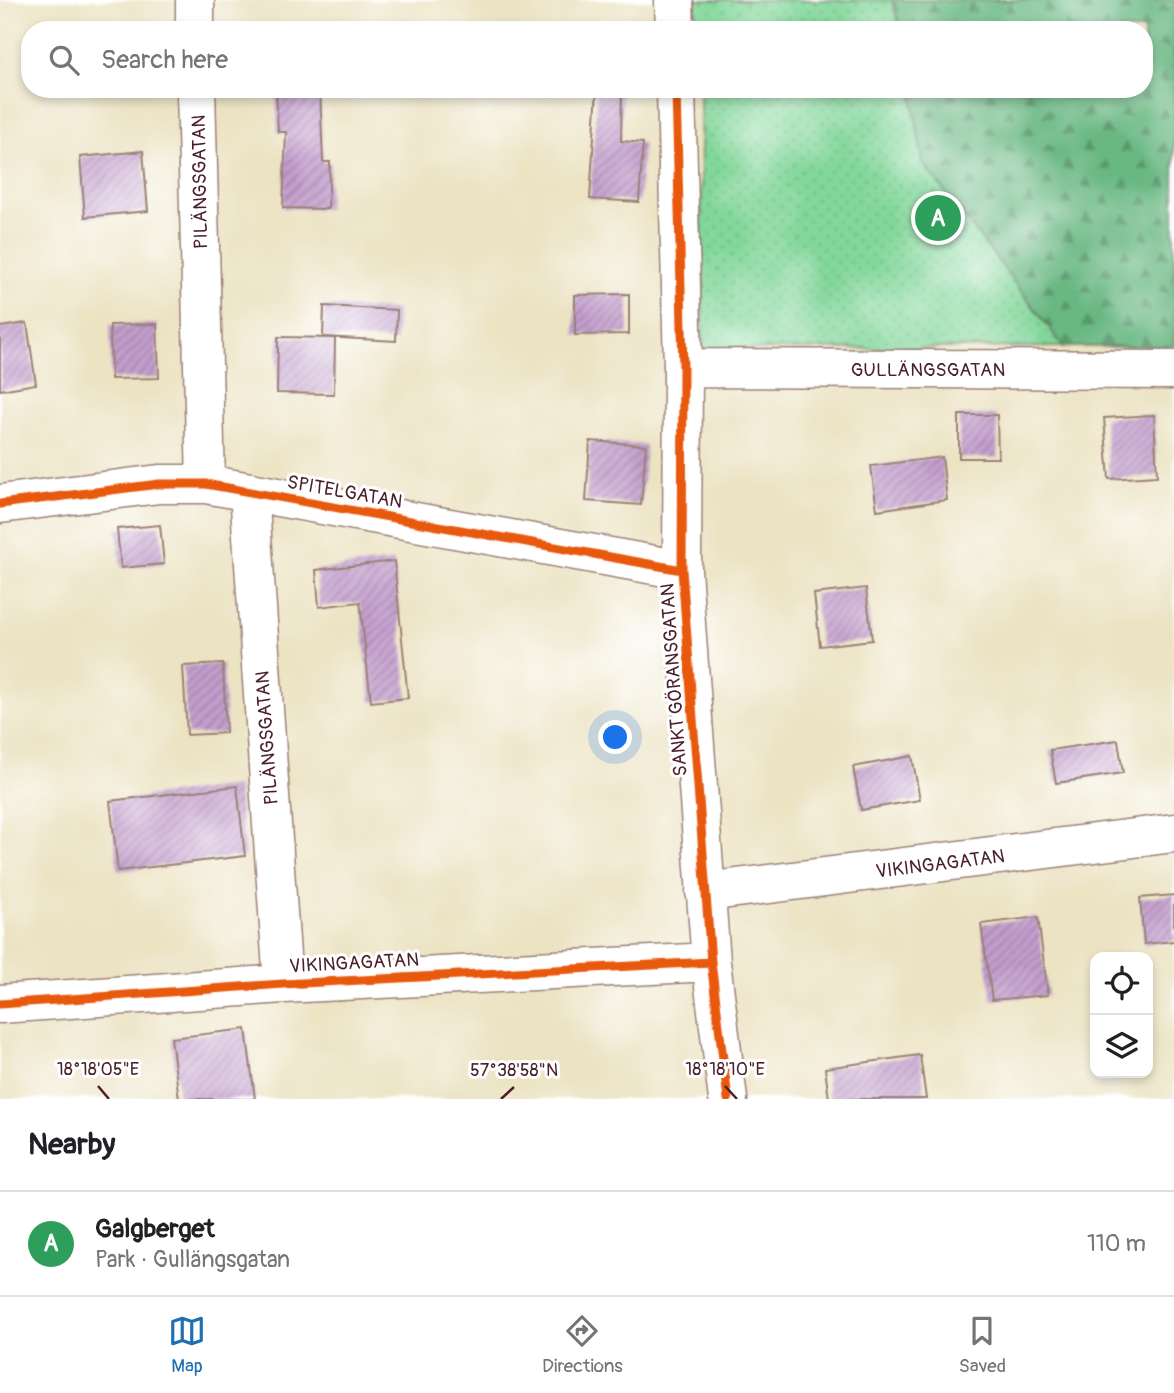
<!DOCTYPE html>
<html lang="en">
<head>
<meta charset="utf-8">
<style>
	body { margin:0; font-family:Pangolin,sans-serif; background:#f6f6f6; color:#202124 }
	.controls { position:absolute; right:21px; bottom:21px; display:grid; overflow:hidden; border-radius:14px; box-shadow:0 4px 10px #0003 }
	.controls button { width:63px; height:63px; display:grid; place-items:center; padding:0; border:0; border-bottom:2px solid #e0e0e0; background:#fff; color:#202124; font:35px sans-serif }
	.you { position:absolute; left:616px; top:738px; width:24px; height:24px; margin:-18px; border:5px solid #fff; border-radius:50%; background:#1a73e8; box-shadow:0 0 0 10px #1a73e833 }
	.badge { display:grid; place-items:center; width:46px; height:46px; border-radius:50%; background:#1f6fb2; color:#fff; font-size:23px; font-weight:700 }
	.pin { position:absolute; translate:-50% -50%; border:4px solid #fff; box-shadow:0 2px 7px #0006 }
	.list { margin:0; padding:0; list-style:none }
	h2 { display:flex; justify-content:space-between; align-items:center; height:91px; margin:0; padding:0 28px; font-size:30px }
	h2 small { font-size:23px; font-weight:400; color:#757577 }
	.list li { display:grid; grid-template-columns:46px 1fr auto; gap:21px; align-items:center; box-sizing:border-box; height:105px; padding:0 28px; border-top:2px solid #e0e0e0 }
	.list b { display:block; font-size:26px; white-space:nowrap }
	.list p { margin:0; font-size:23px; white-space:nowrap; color:#757577 }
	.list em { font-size:23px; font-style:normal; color:#757577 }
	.icon { flex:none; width:38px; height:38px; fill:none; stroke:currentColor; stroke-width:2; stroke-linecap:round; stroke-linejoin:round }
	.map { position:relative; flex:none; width:1174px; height:1099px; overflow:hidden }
	.search { position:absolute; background:#fff; box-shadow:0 4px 10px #0003; left:21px; right:21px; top:21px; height:77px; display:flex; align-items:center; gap:18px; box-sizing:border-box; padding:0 24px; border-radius:28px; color:#757577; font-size:26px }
	.sheet { height:196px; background:#fff }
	nav { display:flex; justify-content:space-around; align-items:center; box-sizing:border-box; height:98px; border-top:2px solid #e0e0e0; background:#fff; font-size:19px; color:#757577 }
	nav a { display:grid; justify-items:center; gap:4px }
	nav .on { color:#1f6fb2 }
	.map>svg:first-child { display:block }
	.green { fill:url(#green-dots); stroke:#667b62; stroke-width:2 }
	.forest { fill:url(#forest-firs); stroke:#5a6c56; stroke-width:2 }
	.building { fill:url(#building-hatch) }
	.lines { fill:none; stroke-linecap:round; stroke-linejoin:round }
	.minor-casing { stroke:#9b8177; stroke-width:41 }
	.minor { stroke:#fff; stroke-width:38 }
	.cycleway-casing { stroke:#fff; stroke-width:13 }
	.cycleway { stroke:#e8590c; stroke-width:9 }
	.ticks { fill:none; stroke:#4a1f2b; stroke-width:2.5 }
	.labels { text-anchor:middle; stroke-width:6; stroke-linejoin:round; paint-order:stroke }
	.street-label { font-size:19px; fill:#4a1f2b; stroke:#fff }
	.ticks-label { font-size:18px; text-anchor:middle; fill:#4a1f2b; stroke:#fff; stroke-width:6; stroke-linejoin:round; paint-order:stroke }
</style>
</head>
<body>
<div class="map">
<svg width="1174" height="1099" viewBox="0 0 1174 1099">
	<defs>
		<pattern id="green-dots" width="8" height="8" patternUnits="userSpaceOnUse" patternTransform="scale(1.75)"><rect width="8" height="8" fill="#82d79a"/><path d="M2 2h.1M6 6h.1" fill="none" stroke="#72b885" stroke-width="1.8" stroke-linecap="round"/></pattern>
		<pattern id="forest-firs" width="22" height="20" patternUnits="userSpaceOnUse" patternTransform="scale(1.75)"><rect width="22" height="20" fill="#69b882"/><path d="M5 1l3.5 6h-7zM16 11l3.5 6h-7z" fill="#58956b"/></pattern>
		<pattern id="building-hatch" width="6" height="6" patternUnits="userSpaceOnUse" patternTransform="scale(1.75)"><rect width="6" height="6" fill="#c39ecd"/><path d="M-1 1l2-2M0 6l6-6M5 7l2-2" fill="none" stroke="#a080a7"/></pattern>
	</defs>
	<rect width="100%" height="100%" fill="#fff"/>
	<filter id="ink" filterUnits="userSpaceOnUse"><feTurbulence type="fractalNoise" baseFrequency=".0143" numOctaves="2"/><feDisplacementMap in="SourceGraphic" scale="14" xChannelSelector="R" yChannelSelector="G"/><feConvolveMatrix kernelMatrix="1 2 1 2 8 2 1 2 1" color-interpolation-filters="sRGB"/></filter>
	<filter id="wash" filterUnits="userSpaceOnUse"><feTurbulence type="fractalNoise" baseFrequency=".00686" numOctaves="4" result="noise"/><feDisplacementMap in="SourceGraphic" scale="28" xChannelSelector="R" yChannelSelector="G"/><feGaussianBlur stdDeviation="1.57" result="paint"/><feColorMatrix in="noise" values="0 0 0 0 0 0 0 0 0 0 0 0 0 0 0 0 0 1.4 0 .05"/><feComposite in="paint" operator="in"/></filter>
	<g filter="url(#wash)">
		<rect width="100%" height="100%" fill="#ece3c3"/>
		<path class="green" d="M 695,0 L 1174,0 L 1174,346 L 703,350 L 700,89 L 1144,89 L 1144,30 L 697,30 Z"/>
		<path class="forest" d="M 892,0 L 1174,0 L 1174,346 L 1064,347 L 923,163 L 911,89 L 1144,89 L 1144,30 L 901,30 Z"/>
		<g id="blocks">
			<path class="building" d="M 276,89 L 320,89 L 323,162 L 330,162 L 328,209 L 283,208 L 286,132 L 278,132 Z
				M 597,89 L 622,89 L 621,141 L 643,143 L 639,202 L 590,199 Z
				M 143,151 L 148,211 L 85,217 L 80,157 Z
				M 629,294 L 629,334 L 575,335 L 575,295 Z
				M 324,306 L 397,310 L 396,341 L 323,337 Z
				M 27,323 L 36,384 L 0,390 L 0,327 Z
				M 157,324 L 159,378 L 111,379 L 110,325 Z
				M 278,337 L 335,338 L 334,394 L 277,393 Z
				M 959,415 L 997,415 L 998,458 L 959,458 Z
				M 1154,415 L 1157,476 L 1109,479 L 1104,418 Z
				M 590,441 L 646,445 L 641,505 L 586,501 Z
				M 942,457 L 947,500 L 877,510 L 871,466 Z
				M 160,525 L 164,564 L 121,568 L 117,529 Z
				M 394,561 L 408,698 L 371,702 L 360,602 L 319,607 L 316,570 Z
				M 866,588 L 872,640 L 820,646 L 814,594 Z
				M 223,664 L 226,733 L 187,735 L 183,666 Z
				M 1118,740 L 1123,773 L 1056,783 L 1050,750 Z
				M 912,756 L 920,800 L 861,810 L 853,767 Z
				M 237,786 L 245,856 L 118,871 L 110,801 Z
				M 1174,895 L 1174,941 L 1144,944 L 1140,898 Z
				M 1038,917 L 1048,995 L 992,1000 L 981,924 Z
				M 246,1029 L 255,1099 L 179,1099 L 171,1038 Z
				M 920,1055 L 926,1099 L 829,1099 L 825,1068 Z"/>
		</g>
	</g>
	<g filter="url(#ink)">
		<use href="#blocks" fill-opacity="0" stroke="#9b8177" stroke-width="2"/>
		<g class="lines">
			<g class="minor-casing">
				<path id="minor" d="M 195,0 L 195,30
					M 674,0 L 675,30
					M 196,89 L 206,484
					M 676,89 L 683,368 L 682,570 L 711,962 L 728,1099
					M 683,368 L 1174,370
					M 249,492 L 283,984
					M 0,504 L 159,484 L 206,484 L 682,570
					M 705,892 L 1174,833
					M 0,1004 L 283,984 L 711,962"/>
			</g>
			<use href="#minor" class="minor"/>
			<g class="cycleway-casing">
				<path id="cycleway" d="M 676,89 L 683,368 L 682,570 L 711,962 L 728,1099
					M 0,504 L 159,484 L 206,484 L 682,570
					M 0,1004 L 283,984 L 711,962"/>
			</g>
			<use href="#cycleway" class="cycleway"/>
		</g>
	</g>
	<path class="ticks" d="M 98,1086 L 109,1099M 725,1086 L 737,1099M 501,1099 L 514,1087"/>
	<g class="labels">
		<g class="street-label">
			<text transform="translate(199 182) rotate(-91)" y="7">PILÄNGSGATAN</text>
			<text x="928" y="376">GULLÄNGSGATAN</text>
			<text transform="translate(345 491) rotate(10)" y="7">SPITELGATAN</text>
			<text transform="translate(673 680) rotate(-94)" y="7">SANKT GÖRANSGATAN</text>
			<text transform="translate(266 738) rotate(-94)" y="7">PILÄNGSGATAN</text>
			<text transform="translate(940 863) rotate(-7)" y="7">VIKINGAGATAN</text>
			<text transform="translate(354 962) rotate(-3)" y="7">VIKINGAGATAN</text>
		</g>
	</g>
	<g class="ticks-label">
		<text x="98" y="1075">18°18'05"E</text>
		<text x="725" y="1075">18°18'10"E</text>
		<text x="514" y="1076">57°38'58"N</text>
	</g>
</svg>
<div class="controls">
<button><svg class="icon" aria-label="locate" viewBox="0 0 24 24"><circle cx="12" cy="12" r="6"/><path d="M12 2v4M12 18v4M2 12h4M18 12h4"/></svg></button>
<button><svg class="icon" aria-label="layers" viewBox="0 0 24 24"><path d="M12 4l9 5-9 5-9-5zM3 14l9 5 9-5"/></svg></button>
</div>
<div class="you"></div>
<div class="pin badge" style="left:938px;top:218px;background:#2e9e5b">A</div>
<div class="search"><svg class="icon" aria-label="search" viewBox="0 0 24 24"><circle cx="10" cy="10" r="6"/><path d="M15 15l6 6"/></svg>Search here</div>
</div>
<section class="sheet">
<h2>Nearby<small></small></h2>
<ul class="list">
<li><span class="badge" style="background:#2e9e5b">A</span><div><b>Galgberget</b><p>Park · Gullängsgatan</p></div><em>110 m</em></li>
</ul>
</section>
<nav>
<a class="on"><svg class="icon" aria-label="map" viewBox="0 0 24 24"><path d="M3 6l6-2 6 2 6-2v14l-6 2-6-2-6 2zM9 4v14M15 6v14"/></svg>Map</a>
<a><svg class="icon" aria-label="directions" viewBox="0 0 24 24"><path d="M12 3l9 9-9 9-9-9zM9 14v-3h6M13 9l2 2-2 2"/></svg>Directions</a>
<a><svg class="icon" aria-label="saved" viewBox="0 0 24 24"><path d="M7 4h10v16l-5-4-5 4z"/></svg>Saved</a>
</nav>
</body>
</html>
